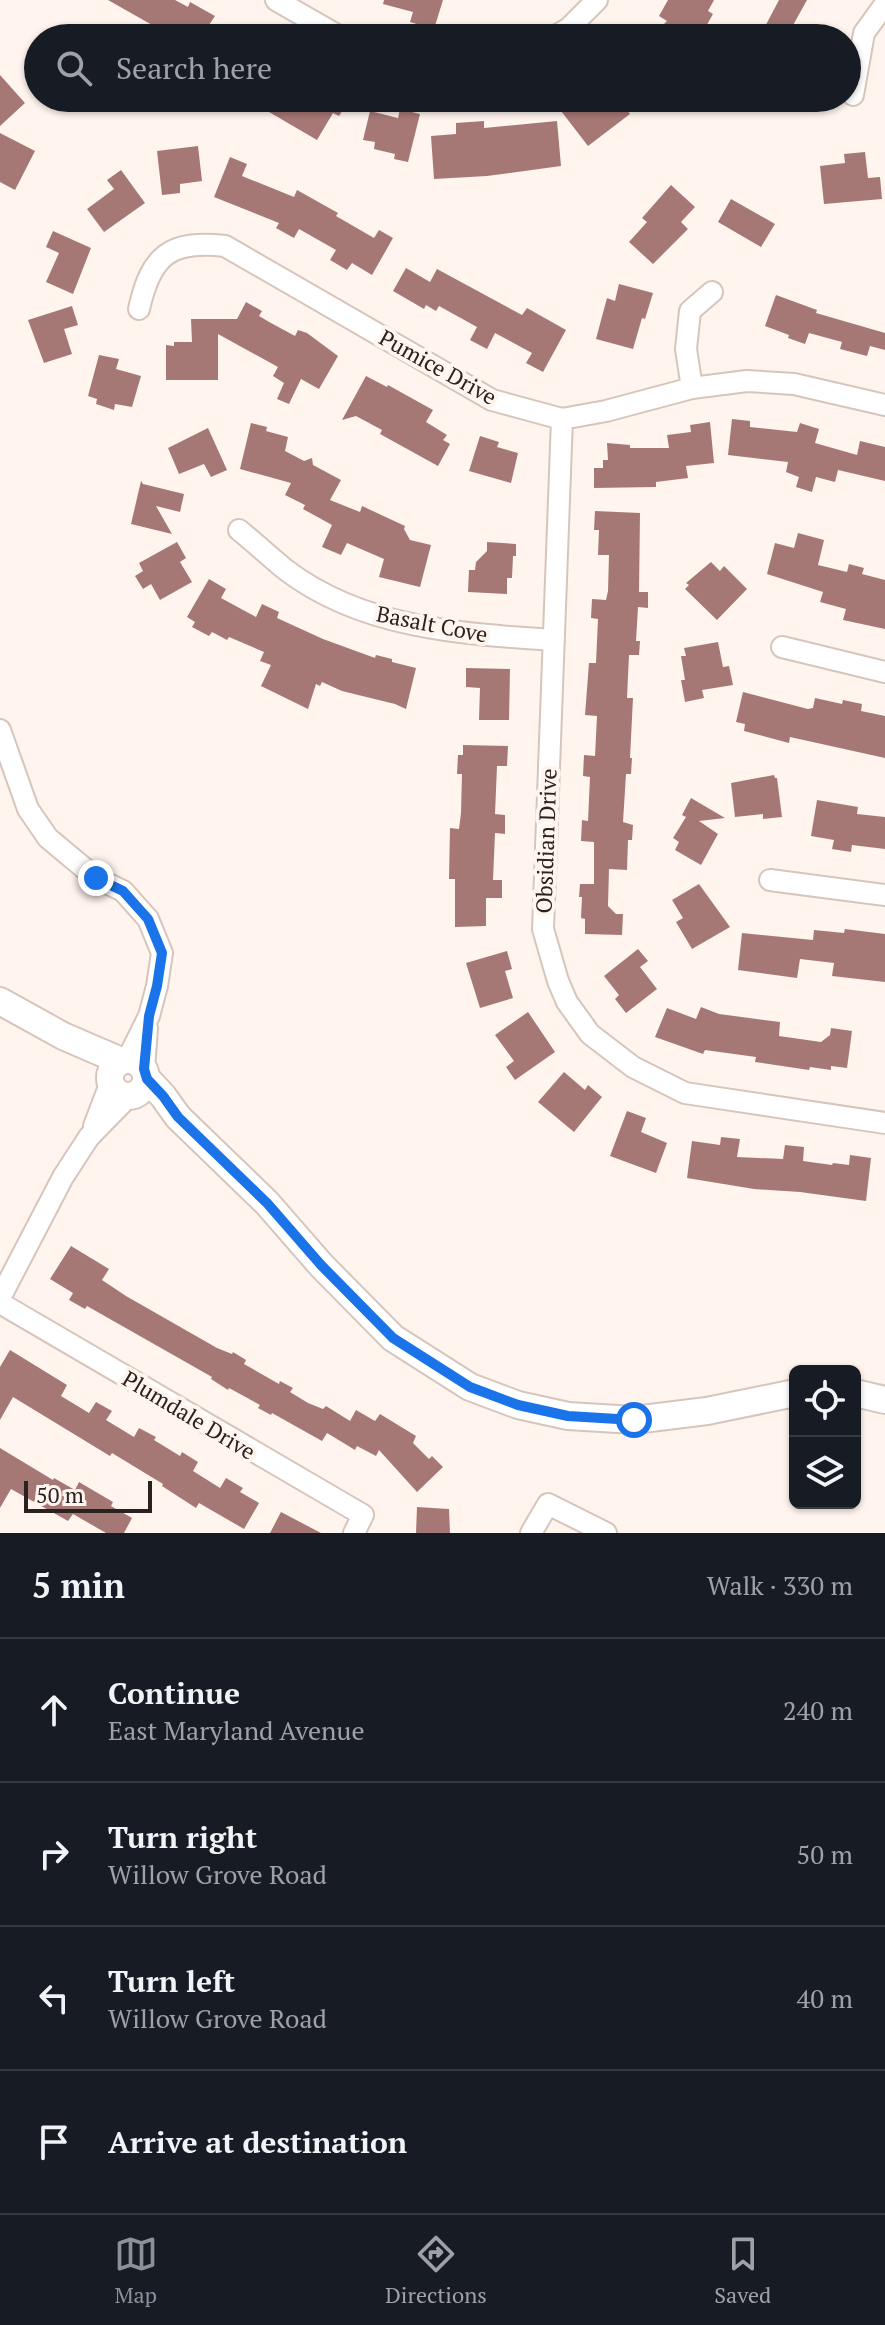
<!DOCTYPE html>
<html lang="en">
<head>
<meta charset="utf-8">
<style>
	body { margin:0; font-family:"PT Serif",serif; background:#242831; color:#f1f3f6 }
	.controls { position:absolute; right:24px; bottom:24px; display:grid; overflow:hidden; border-radius:12px; box-shadow:0 2px 6px #0004 }
	.controls button { width:72px; height:72px; display:grid; place-items:center; padding:0; border:0; border-bottom:2px solid #363941; background:#171b24; color:#f1f3f6; font:40px sans-serif }
	.scale { position:absolute; left:24px; bottom:20px; width:128px; box-sizing:border-box; padding-left:8px; border:4px solid #29221f; border-top:0; font-size:22px; line-height:28px; white-space:nowrap; color:#29221f; -webkit-text-stroke:6px #fff4ee; paint-order:stroke }
	.stop { position:absolute; width:24px; height:24px; margin:-18px; border:6px solid #1a73e8; border-radius:50%; background:#fff }
	.stop.end { background:#1a73e8; border-color:#fff; box-shadow:0 2px 8px #0008 }
	.list { margin:0; padding:0; list-style:none }
	h2 { display:flex; justify-content:space-between; align-items:center; height:104px; margin:0; padding:0 32px; font-size:34px }
	h2 small { font-size:26px; font-weight:400; color:#9ea1a6 }
	.list li { display:grid; grid-template-columns:52px 1fr auto; gap:24px; align-items:center; box-sizing:border-box; height:144px; padding:0 32px; border-top:2px solid #363941 }
	.list b { display:block; font-size:30px; white-space:nowrap }
	.list p { margin:0; font-size:26px; white-space:nowrap; color:#9ea1a6 }
	.list em { font-size:26px; font-style:normal; color:#9ea1a6 }
	.icon { flex:none; width:44px; height:44px; fill:none; stroke:currentColor; stroke-width:2; stroke-linecap:round; stroke-linejoin:round }
	.map { position:relative; flex:none; width:885px; height:1533px; overflow:hidden }
	.search { position:absolute; background:#171b24; box-shadow:0 2px 6px #0004; left:24px; right:24px; top:24px; height:88px; display:flex; align-items:center; gap:20px; box-sizing:border-box; padding:0 28px; border-radius:44px; color:#9ea1a6; font-size:30px }
	.sheet { height:680px; background:#171b24 }
	nav { display:flex; justify-content:space-around; align-items:center; box-sizing:border-box; height:112px; border-top:2px solid #363941; background:#171b24; font-size:22px; color:#9ea1a6 }
	nav a { display:grid; justify-items:center; gap:4px }
	nav .on { color:#8c9099 }
	.map>svg:first-child { display:block }
	.building { fill:#a67875 }
	.lines { fill:none; stroke-linecap:round; stroke-linejoin:round }
	.minor-casing { stroke:#d7c5bc; stroke-width:24 }
	.tertiary-casing { stroke:#d7c5bc; stroke-width:30 }
	.minor { stroke:#fff; stroke-width:20 }
	.tertiary { stroke:#fff; stroke-width:26 }
	.route { stroke:#1a73e8; stroke-width:10 }
	.labels { text-anchor:middle; stroke-width:8; stroke-linejoin:round; paint-order:stroke }
	.street-label { font-size:22px; fill:#29221f; stroke:#fff4ee }
</style>
</head>
<body>
<div class="map">
<svg width="885" height="1533" viewBox="0 0 885 1533">
	<rect width="100%" height="100%" fill="#fff4ee"/>
	<path class="building" d="M 108,0 L 175,0 L 188,7 L 190,2 L 215,16 L 209,25 L 231,38 L 175,38 Z
		M 384,0 L 443,0 L 434,29 L 410,22 L 413,12 L 383,4 Z
		M 668,0 L 714,0 L 708,11 L 713,14 L 704,30 L 699,27 L 693,38 L 650,38 L 667,21 L 659,16 Z
		M 779,0 L 807,0 L 792,27 L 813,38 L 759,38 Z
		M 0,75 L 25,103 L 0,126 Z
		M 245,98 L 350,98 L 339,116 L 333,113 L 317,140 Z
		M 577,98 L 618,98 L 630,114 L 588,146 L 561,111 Z
		M 400,109 L 420,114 L 408,162 L 394,159 L 395,154 L 374,149 L 375,142 L 363,140 L 370,111 L 398,118 Z
		M 484,121 L 484,128 L 557,121 L 561,166 L 487,176 L 434,179 L 431,136 L 456,134 L 456,123 Z
		M 0,133 L 35,151 L 15,190 L 0,182 Z
		M 198,146 L 202,181 L 180,184 L 180,193 L 162,195 L 157,151 Z
		M 865,152 L 868,178 L 880,177 L 882,199 L 824,204 L 820,166 L 845,163 L 844,154 Z
		M 230,157 L 247,164 L 242,176 L 294,197 L 297,190 L 338,213 L 336,216 L 374,238 L 379,230 L 393,238 L 372,275 L 352,263 L 347,270 L 330,260 L 336,250 L 299,229 L 294,238 L 276,228 L 279,223 L 214,197 Z
		M 121,170 L 145,203 L 104,232 L 87,209 L 114,189 L 107,180 Z
		M 671,185 L 695,207 L 681,222 L 688,229 L 653,264 L 629,242 L 647,222 L 642,218 Z
		M 731,199 L 775,224 L 761,247 L 718,222 Z
		M 53,231 L 91,248 L 73,294 L 46,282 L 59,253 L 46,247 Z
		M 406,268 L 430,282 L 437,269 L 522,315 L 527,308 L 566,330 L 543,372 L 526,363 L 532,353 L 495,333 L 487,349 L 470,340 L 477,327 L 439,306 L 436,311 L 426,305 L 424,309 L 393,291 Z
		M 619,284 L 653,293 L 645,319 L 642,318 L 633,349 L 596,339 L 607,298 L 615,301 Z
		M 776,295 L 817,310 L 816,313 L 885,333 L 885,350 L 870,346 L 867,356 L 840,349 L 842,342 L 809,333 L 805,344 L 788,338 L 789,335 L 765,326 Z
		M 246,302 L 262,311 L 259,316 L 271,323 L 295,336 L 298,330 L 307,333 L 338,356 L 319,389 L 301,379 L 289,404 L 277,399 L 284,383 L 273,376 L 278,367 L 218,334 L 218,380 L 166,380 L 166,345 L 174,346 L 174,342 L 192,342 L 191,319 L 237,319 Z
		M 72,306 L 78,325 L 64,329 L 72,354 L 44,363 L 28,320 Z
		M 99,355 L 119,359 L 116,369 L 141,376 L 132,407 L 115,404 L 114,410 L 96,404 L 97,399 L 88,396 Z
		M 366,376 L 387,387 L 388,385 L 433,410 L 426,422 L 447,435 L 443,440 L 450,444 L 438,466 L 380,434 L 382,430 L 356,416 L 342,420 Z
		M 732,419 L 750,421 L 750,427 L 797,432 L 800,423 L 819,429 L 815,443 L 857,455 L 860,441 L 885,447 L 885,481 L 838,470 L 835,482 L 816,477 L 812,492 L 796,487 L 799,477 L 786,472 L 788,462 L 728,455 Z
		M 710,422 L 714,463 L 686,466 L 688,478 L 656,482 L 656,487 L 594,488 L 594,468 L 603,468 L 603,460 L 608,460 L 607,443 L 630,445 L 630,448 L 669,448 L 667,435 L 691,432 L 690,425 Z
		M 251,423 L 267,427 L 266,431 L 288,437 L 285,451 L 304,461 L 312,458 L 313,465 L 341,480 L 330,500 L 360,512 L 362,506 L 405,526 L 404,529 L 410,540 L 431,545 L 420,587 L 379,577 L 384,559 L 347,543 L 341,555 L 322,547 L 332,525 L 303,509 L 305,505 L 285,495 L 291,483 L 240,469 Z
		M 208,428 L 227,470 L 211,477 L 204,464 L 179,474 L 168,448 Z
		M 480,436 L 499,442 L 497,447 L 518,453 L 511,483 L 469,471 Z
		M 141,481 L 143,484 L 184,494 L 180,512 L 156,506 L 172,534 L 131,524 Z
		M 595,511 L 640,513 L 639,592 L 648,592 L 648,608 L 638,607 L 636,641 L 640,641 L 639,655 L 629,655 L 627,698 L 633,698 L 630,758 L 632,758 L 631,774 L 626,774 L 623,822 L 633,825 L 632,840 L 628,840 L 627,870 L 609,869 L 608,906 L 616,914 L 623,914 L 622,935 L 585,934 L 585,919 L 581,918 L 582,897 L 579,897 L 580,884 L 594,884 L 594,842 L 581,841 L 582,820 L 588,821 L 590,777 L 583,776 L 584,755 L 595,756 L 597,716 L 585,715 L 589,663 L 596,663 L 598,619 L 591,618 L 592,599 L 606,600 L 608,591 L 609,555 L 598,555 L 599,530 L 594,530 Z
		M 798,533 L 824,540 L 818,565 L 847,572 L 849,564 L 864,568 L 862,574 L 885,580 L 885,629 L 843,620 L 846,609 L 820,602 L 823,592 L 767,574 L 775,543 L 794,548 Z
		M 177,542 L 186,558 L 180,562 L 192,582 L 160,600 L 151,584 L 143,589 L 135,576 L 143,571 L 139,563 Z
		M 487,542 L 516,544 L 516,556 L 513,556 L 512,578 L 507,578 L 507,594 L 468,592 L 469,570 L 475,570 L 476,562 L 487,551 Z
		M 711,562 L 720,571 L 724,566 L 747,589 L 717,620 L 685,589 L 689,585 L 686,583 Z
		M 209,579 L 226,589 L 221,598 L 256,617 L 262,604 L 279,612 L 277,618 L 323,639 L 375,658 L 376,655 L 392,659 L 392,662 L 416,668 L 406,709 L 395,704 L 342,691 L 322,682 L 320,686 L 316,684 L 308,709 L 261,686 L 271,665 L 260,661 L 264,652 L 229,637 L 227,640 L 212,632 L 209,636 L 192,627 L 195,622 L 187,617 Z
		M 718,642 L 723,667 L 729,666 L 733,685 L 702,690 L 704,698 L 685,702 L 681,680 L 685,680 L 681,656 L 686,656 L 684,648 Z
		M 466,668 L 510,669 L 509,720 L 479,720 L 480,688 L 466,687 Z
		M 743,692 L 808,709 L 813,708 L 815,698 L 842,704 L 843,700 L 862,704 L 861,711 L 885,716 L 885,758 L 790,737 L 789,743 L 744,731 L 745,724 L 736,722 Z
		M 463,745 L 508,746 L 507,766 L 497,766 L 495,814 L 505,815 L 505,834 L 495,833 L 493,880 L 502,880 L 502,898 L 486,898 L 486,926 L 455,927 L 455,879 L 449,879 L 450,828 L 459,829 L 461,813 L 462,774 L 457,774 L 458,755 L 463,755 Z
		M 774,775 L 775,778 L 777,778 L 782,817 L 763,819 L 763,814 L 735,817 L 731,783 Z
		M 691,798 L 725,818 L 699,821 L 718,834 L 701,865 L 675,850 L 679,842 L 673,838 L 686,817 L 682,815 Z
		M 817,800 L 858,807 L 857,814 L 885,817 L 885,849 L 852,845 L 851,852 L 832,849 L 834,840 L 811,836 Z
		M 699,884 L 730,927 L 692,949 L 676,922 L 683,918 L 672,900 Z
		M 845,929 L 885,934 L 885,982 L 832,976 L 834,963 L 800,959 L 797,978 L 738,970 L 742,933 L 813,940 L 814,930 L 844,933 Z
		M 638,949 L 648,961 L 640,967 L 657,989 L 626,1013 L 615,999 L 619,995 L 604,976 Z
		M 507,951 L 512,969 L 505,971 L 513,998 L 480,1008 L 466,963 Z
		M 701,1007 L 719,1014 L 780,1022 L 779,1036 L 821,1042 L 830,1035 L 831,1028 L 852,1031 L 847,1068 L 831,1066 L 831,1070 L 810,1067 L 809,1070 L 755,1062 L 756,1057 L 705,1050 L 703,1054 L 655,1037 L 667,1008 L 696,1019 Z
		M 528,1012 L 555,1052 L 515,1080 L 506,1067 L 514,1061 L 495,1035 Z
		M 564,1072 L 585,1090 L 588,1085 L 602,1097 L 574,1132 L 538,1102 Z
		M 627,1111 L 646,1118 L 641,1132 L 667,1143 L 656,1173 L 610,1156 Z
		M 721,1137 L 740,1139 L 737,1157 L 783,1159 L 785,1145 L 804,1147 L 803,1161 L 832,1165 L 833,1163 L 849,1165 L 850,1155 L 871,1158 L 866,1201 L 800,1192 L 754,1189 L 687,1178 L 692,1141 L 720,1145 Z
		M 71,1246 L 109,1269 L 102,1280 L 126,1296 L 217,1348 L 232,1354 L 233,1352 L 246,1360 L 244,1364 L 279,1384 L 280,1381 L 293,1388 L 290,1392 L 308,1403 L 323,1409 L 326,1406 L 350,1421 L 356,1410 L 375,1421 L 380,1414 L 416,1436 L 413,1443 L 429,1459 L 432,1456 L 443,1467 L 417,1492 L 379,1450 L 376,1456 L 357,1446 L 355,1450 L 327,1433 L 322,1441 L 272,1413 L 271,1415 L 258,1408 L 260,1405 L 229,1388 L 228,1390 L 211,1379 L 212,1377 L 87,1306 L 85,1309 L 69,1300 L 73,1293 L 50,1279 Z
		M 10,1350 L 67,1385 L 61,1396 L 89,1413 L 96,1402 L 112,1411 L 106,1420 L 134,1437 L 139,1428 L 156,1437 L 154,1440 L 180,1456 L 182,1452 L 198,1462 L 193,1471 L 220,1488 L 226,1478 L 243,1488 L 240,1492 L 259,1503 L 244,1529 L 199,1503 L 196,1508 L 162,1486 L 163,1484 L 112,1453 L 110,1456 L 13,1397 L 0,1420 L 0,1367 Z
		M 0,1448 L 53,1480 L 54,1478 L 75,1490 L 79,1482 L 113,1502 L 111,1506 L 132,1518 L 124,1533 L 106,1533 L 73,1514 L 68,1521 L 11,1489 L 0,1508 Z
		M 417,1507 L 449,1509 L 450,1533 L 416,1533 Z
		M 281,1512 L 321,1533 L 270,1533 Z"/>
	<g class="lines">
		<g class="minor-casing">
			<path id="minor" d="M 276,0 L 342,38
				M 552,38 L 569,28 L 597,0
				M 853,95 L 864,33 L 885,4
				M 139,309 C 151,255 170,240 225,246 L 492,400 L 562,419 L 606,411 L 692,388 L 747,381 L 794,384 L 885,405
				M 692,388 L 686,349 L 690,311 L 712,292
				M 562,419 L 543,929 L 558,981 L 567,1002 L 590,1034 L 633,1067 L 685,1093 L 885,1123
				M 239,530 C 255,543 270,557 286,570 C 362,628 461,634 554,640
				M 782,647 L 885,672
				M 0,730 L 28,809 L 48,838 L 96,878 L 123,891 L 148,919 L 162,953 L 157,986 L 149,1016 L 127,1060
				M 770,880 L 885,895
				M 144,1069 L 147,1028
				M 94,1126 L 110,1084
				M 0,1298 L 63,1177 L 89,1137 L 128,1097
				M 0,1303 L 363,1515 L 354,1533
				M 531,1533 L 548,1504 L 606,1533"/>
		</g>
		<g class="tertiary-casing">
			<path id="tertiary" d="M 0,1001 L 63,1036 L 121,1061
				M110 1078a18 18 0 1 1 36 0a18 18 0 1 1-36 0Z
				M 147,1079 L 163,1096 L 178,1117 L 267,1203 L 321,1265 L 393,1338 L 470,1387 L 518,1405 L 568,1416 L 634,1420 L 707,1411 L 795,1393
				M 855,1393 L 885,1400"/>
		</g>
		<use href="#minor" class="minor"/>
		<use href="#tertiary" class="tertiary"/>
	</g>
	<g class="lines">
		<path class="route" d="M 96,878 L 123,891 L 148,919 L 162,953 L 157,986 L 149,1016 L 144,1069 L 147,1079 L 163,1096 L 178,1117 L 267,1203 L 321,1265 L 393,1338 L 470,1387 L 518,1405 L 568,1416 L 634,1420"/>
	</g>
	<g class="labels">
		<g class="street-label">
			<text transform="translate(438 367) rotate(29)" y="8">Pumice Drive</text>
			<text transform="translate(432 624) rotate(11)" y="8">Basalt Cove</text>
			<text transform="translate(546 841) rotate(-88)" y="8">Obsidian Drive</text>
			<text transform="translate(189 1415) rotate(31)" y="8">Plumdale Drive</text>
		</g>
	</g>
</svg>
<div class="controls">
<button><svg class="icon" aria-label="locate" viewBox="0 0 24 24"><circle cx="12" cy="12" r="6"/><path d="M12 2v4M12 18v4M2 12h4M18 12h4"/></svg></button>
<button><svg class="icon" aria-label="layers" viewBox="0 0 24 24"><path d="M12 4l9 5-9 5-9-5zM3 14l9 5 9-5"/></svg></button>
</div>
<div class="scale">50 m</div>
<div class="stop" style="left:634px;top:1420px"></div>
<div class="stop end" style="left:96px;top:878px"></div>
<div class="search"><svg class="icon" aria-label="search" viewBox="0 0 24 24"><circle cx="10" cy="10" r="6"/><path d="M15 15l6 6"/></svg>Search here</div>
</div>
<section class="sheet">
<h2>5 min<small>Walk · 330 m</small></h2>
<ul class="list">
<li><svg class="icon" aria-label="ahead" viewBox="0 0 24 24"><path d="M12 20V5M6 11l6-6 6 6"/></svg><div><b>Continue</b><p>East Maryland Avenue</p></div><em>240 m</em></li>
<li><svg class="icon" aria-label="right" viewBox="0 0 24 24"><path d="M7 20v-9h11M14 6l5 5-5 5"/></svg><div><b>Turn right</b><p>Willow Grove Road</p></div><em>50 m</em></li>
<li><svg class="icon" aria-label="left" viewBox="0 0 24 24"><path d="M17 20v-9H6M10 6l-5 5 5 5"/></svg><div><b>Turn left</b><p>Willow Grove Road</p></div><em>40 m</em></li>
<li><svg class="icon" aria-label="arrive" viewBox="0 0 24 24"><path d="M6 21V4h12l-3 4 3 4H6"/></svg><div><b>Arrive at destination</b></div></li>
</ul>
</section>
<nav>
<a class="on"><svg class="icon" aria-label="map" viewBox="0 0 24 24"><path d="M3 6l6-2 6 2 6-2v14l-6 2-6-2-6 2zM9 4v14M15 6v14"/></svg>Map</a>
<a><svg class="icon" aria-label="directions" viewBox="0 0 24 24"><path d="M12 3l9 9-9 9-9-9zM9 14v-3h6M13 9l2 2-2 2"/></svg>Directions</a>
<a><svg class="icon" aria-label="saved" viewBox="0 0 24 24"><path d="M7 4h10v16l-5-4-5 4z"/></svg>Saved</a>
</nav>
</body>
</html>
